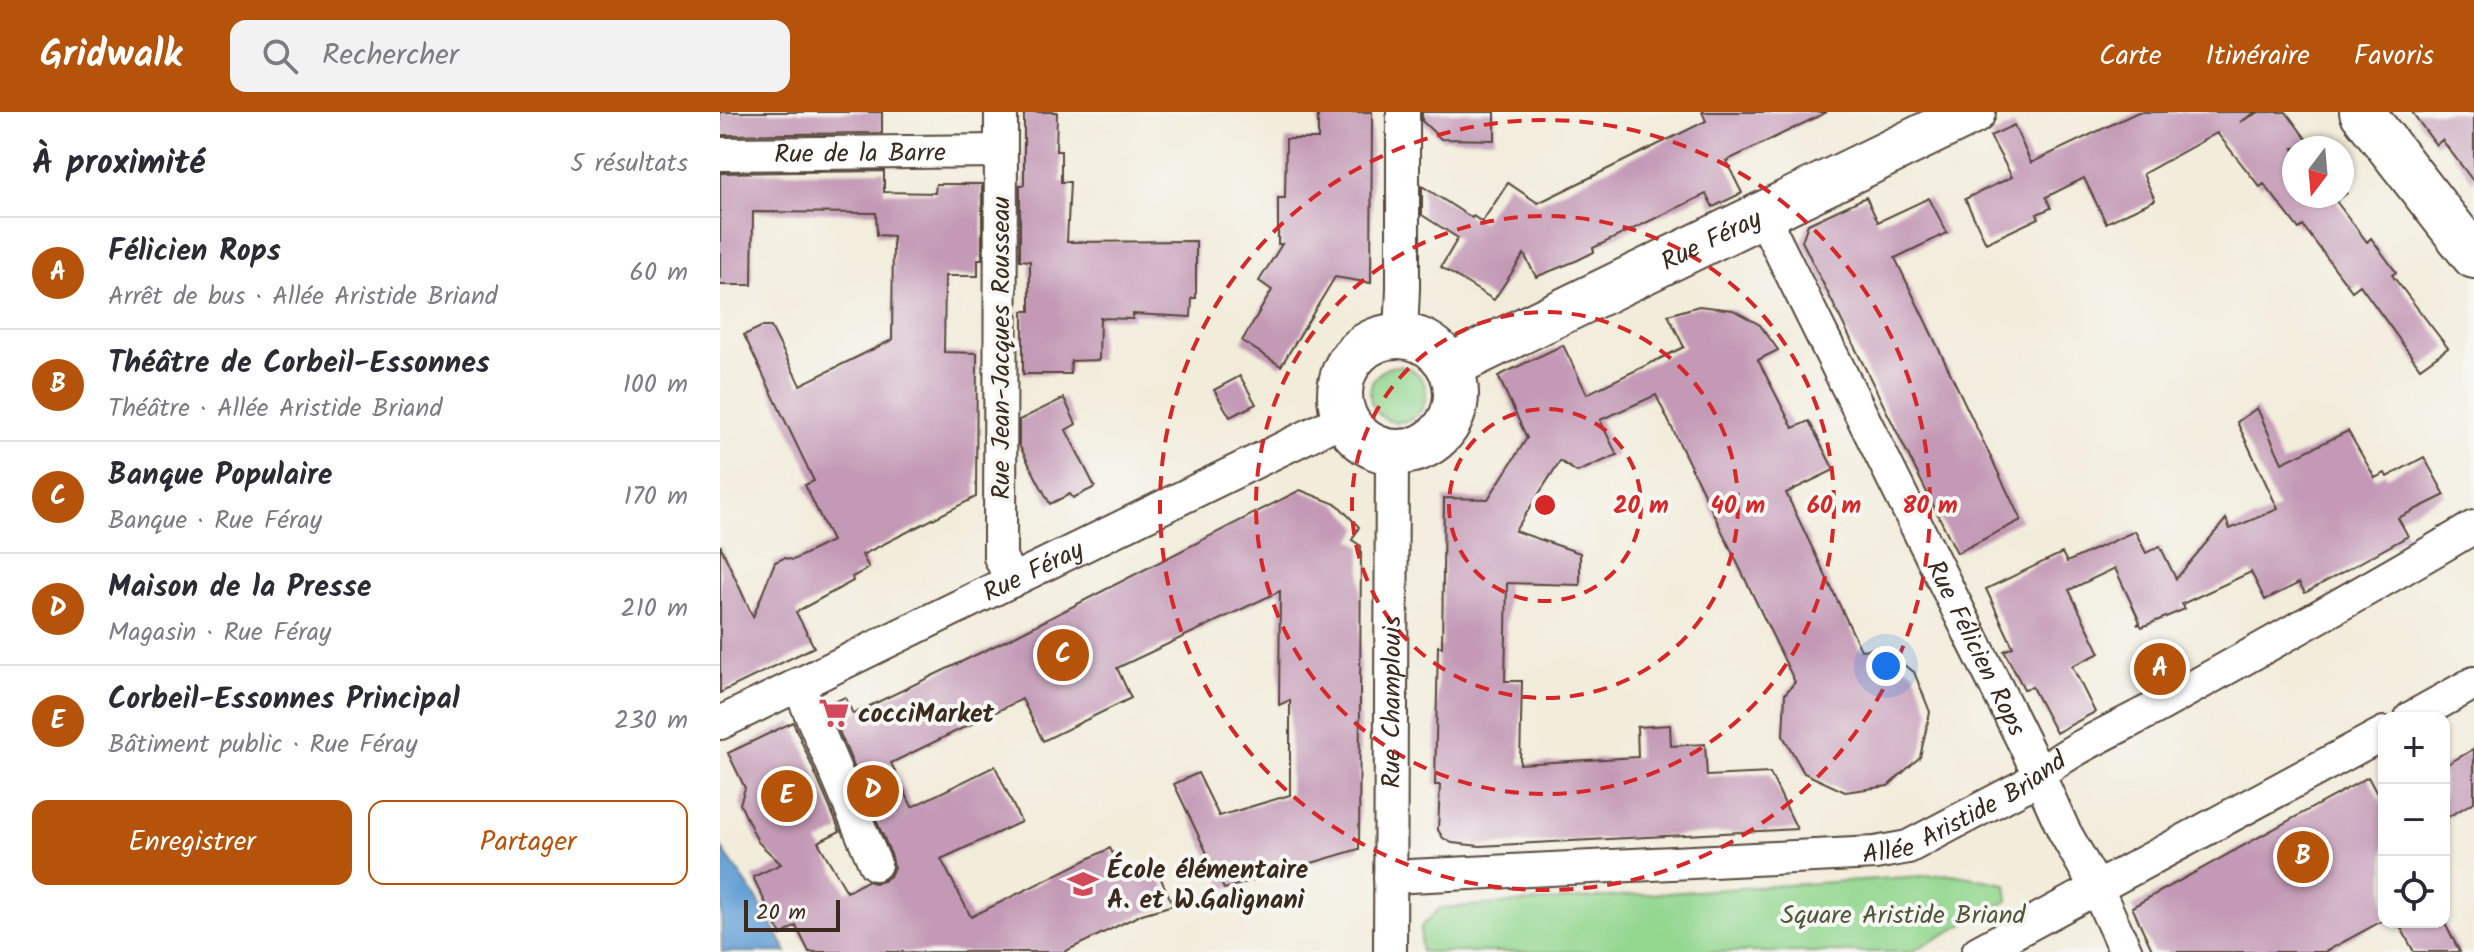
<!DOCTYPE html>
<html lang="fr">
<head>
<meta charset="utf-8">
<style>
	body { margin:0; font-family:Kalam,sans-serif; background:#f2f2f3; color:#2b2b33 }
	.controls { position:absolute; right:24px; bottom:24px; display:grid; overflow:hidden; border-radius:16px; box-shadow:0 2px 6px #0004 }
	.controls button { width:72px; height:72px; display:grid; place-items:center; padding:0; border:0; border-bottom:2px solid #e1e1e2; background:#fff; color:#2b2b33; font:40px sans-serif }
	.compass { position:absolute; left:1562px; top:24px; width:72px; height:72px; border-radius:50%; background:#fff; box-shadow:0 2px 6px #0004; rotate:196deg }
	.scale { position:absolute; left:24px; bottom:20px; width:96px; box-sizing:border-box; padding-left:8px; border:4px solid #3b2a1e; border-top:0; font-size:22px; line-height:28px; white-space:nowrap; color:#3b2a1e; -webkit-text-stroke:6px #f6f6f2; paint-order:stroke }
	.you { position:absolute; left:1166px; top:554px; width:28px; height:28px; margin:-20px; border:6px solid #fff; border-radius:50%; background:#1a73e8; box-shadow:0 0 0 12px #1a73e833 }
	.badge { display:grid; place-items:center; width:52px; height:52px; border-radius:50%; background:#b45309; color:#fff; font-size:26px; font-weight:700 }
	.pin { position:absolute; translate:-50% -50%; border:4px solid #fff; box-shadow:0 2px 8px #0006 }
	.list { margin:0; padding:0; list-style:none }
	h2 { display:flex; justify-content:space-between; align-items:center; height:104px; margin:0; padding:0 32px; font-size:34px }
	h2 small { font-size:26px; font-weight:400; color:#7c7c81 }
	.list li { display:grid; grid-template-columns:52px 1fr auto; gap:24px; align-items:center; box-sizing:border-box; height:112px; padding:0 32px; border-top:2px solid #e1e1e2 }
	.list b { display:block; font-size:30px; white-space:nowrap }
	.list p { margin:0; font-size:26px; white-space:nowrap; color:#7c7c81 }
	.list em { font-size:26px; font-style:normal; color:#7c7c81 }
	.actions { display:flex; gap:16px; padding:24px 32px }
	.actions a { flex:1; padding:18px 0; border:2px solid #b45309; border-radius:16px; text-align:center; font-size:28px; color:#b45309 }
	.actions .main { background:#b45309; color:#fff }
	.icon { flex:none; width:44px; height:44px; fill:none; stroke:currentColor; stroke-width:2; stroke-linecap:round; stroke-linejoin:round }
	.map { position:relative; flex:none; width:1754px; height:840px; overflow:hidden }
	header { display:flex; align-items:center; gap:48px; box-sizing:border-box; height:112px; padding:0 40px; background:#b45309; color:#fff }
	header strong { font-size:38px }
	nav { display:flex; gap:44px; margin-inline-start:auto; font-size:28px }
	.search { width:560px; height:72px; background:#f2f2f3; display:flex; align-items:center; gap:20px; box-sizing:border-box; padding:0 28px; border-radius:16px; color:#7c7c81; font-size:30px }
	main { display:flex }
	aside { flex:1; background:#fff }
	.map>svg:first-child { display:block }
	.green { fill:#93d78f; stroke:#678056; stroke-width:2 }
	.water { fill:#65a0d5; stroke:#50657a; stroke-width:2 }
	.building { fill:#c399b5 }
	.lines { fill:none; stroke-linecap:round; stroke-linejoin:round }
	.street-casing { stroke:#56473a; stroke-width:36 }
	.secondary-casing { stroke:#56473a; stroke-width:48 }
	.street { stroke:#fff; stroke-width:32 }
	.secondary { stroke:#fff; stroke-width:44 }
	.ring { fill:none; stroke:#d62828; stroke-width:4; stroke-dasharray:14 10 }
	.labels { text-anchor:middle; stroke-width:8; stroke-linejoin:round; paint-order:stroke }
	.street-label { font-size:26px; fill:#3b2a1e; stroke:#f6f6f2 }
	.poi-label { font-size:26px; font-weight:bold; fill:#3b2a1e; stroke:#f6f6f2; text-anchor:start }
	.park-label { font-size:26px; fill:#51553a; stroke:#f6f6f2 }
	.centre { fill:#d62828; stroke:#f6f6f2; stroke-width:4 }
	.ring-label { font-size:24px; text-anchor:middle; font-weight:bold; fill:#d62828; stroke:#f6f6f2; stroke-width:8; stroke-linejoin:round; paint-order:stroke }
</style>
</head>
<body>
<header>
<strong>Gridwalk</strong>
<div class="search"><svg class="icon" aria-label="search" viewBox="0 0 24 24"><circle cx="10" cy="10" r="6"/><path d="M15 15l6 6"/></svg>Rechercher</div>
<nav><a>Carte</a><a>Itinéraire</a><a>Favoris</a></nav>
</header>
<main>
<aside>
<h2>À proximité<small>5 résultats</small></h2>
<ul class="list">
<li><span class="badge">A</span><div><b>Félicien Rops</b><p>Arrêt de bus · Allée Aristide Briand</p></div><em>60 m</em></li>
<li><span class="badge">B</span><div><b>Théâtre de Corbeil-Essonnes</b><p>Théâtre · Allée Aristide Briand</p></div><em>100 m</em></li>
<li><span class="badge">C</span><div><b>Banque Populaire</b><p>Banque · Rue Féray</p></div><em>170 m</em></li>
<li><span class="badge">D</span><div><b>Maison de la Presse</b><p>Magasin · Rue Féray</p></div><em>210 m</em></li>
<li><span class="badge">E</span><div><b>Corbeil-Essonnes Principal</b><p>Bâtiment public · Rue Féray</p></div><em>230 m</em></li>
</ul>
<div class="actions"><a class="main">Enregistrer</a><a>Partager</a></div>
</aside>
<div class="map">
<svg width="1754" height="840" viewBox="0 0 1754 840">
	<rect width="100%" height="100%" fill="#f6f6f2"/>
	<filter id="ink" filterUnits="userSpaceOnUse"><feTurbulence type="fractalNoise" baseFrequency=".0125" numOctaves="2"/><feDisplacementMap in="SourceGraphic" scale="16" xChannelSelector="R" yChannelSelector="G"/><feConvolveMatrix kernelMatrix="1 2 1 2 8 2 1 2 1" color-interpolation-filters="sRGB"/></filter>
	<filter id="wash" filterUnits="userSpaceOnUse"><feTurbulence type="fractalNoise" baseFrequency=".006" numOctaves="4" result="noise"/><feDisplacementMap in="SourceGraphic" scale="32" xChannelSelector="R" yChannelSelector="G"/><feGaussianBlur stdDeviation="1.8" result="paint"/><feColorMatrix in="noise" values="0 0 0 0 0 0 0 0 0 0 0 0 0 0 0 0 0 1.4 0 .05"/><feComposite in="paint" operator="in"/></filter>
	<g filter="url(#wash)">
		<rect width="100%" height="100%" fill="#f2ecda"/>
		<path class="green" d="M650 282a28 28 0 1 1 56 0a28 28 0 1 1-56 0Z
			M 1232,762 L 1286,772 L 1288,789 L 1191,840 L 701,840 L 701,815 L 720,796 Z"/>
		<path class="water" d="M 0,734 L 36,785 L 67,840 L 2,840 Z"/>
		<g id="blocks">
			<path class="building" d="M 0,0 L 162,0 L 162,21 L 0,23 Z
				M 304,0 L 337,0 L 336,39 L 341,39 L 341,70 L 350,70 L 347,130 L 476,129 L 476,186 L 472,186 L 471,205 L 413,202 L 413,207 L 380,206 L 379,248 L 351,249 L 350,262 L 303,262 L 303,199 L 310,199 L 310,149 L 300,148 L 300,73 L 304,73 Z
				M 598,0 L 652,0 L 651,171 L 615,165 L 561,254 L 522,229 L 552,178 L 539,169 L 562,132 L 558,132 L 558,86 L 565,86 L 566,27 L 598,27 Z
				M 702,0 L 775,0 L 775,28 L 721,27 L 702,9 Z
				M 982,0 L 1107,0 L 1006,49 L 1022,81 L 993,95 L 986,82 L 873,136 L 874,140 L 858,148 L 816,165 L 804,142 L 774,188 L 721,155 L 738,126 L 702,103 L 702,74 L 752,106 L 753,104 L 762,110 L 788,71 L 818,91 L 986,9 Z
				M 1418,0 L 1536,0 L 1520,10 L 1539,0 L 1566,0 L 1593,36 L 1574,36 L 1574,84 L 1622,84 L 1622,75 L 1627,81 L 1616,89 L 1647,130 L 1651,126 L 1676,160 L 1672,163 L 1728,236 L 1700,256 L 1640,173 L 1632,179 L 1583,114 L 1579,117 L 1544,72 L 1540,75 L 1497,21 L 1423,62 L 1435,88 L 1386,111 L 1364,66 L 1326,85 L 1331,96 L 1317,102 L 1319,106 L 1266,131 L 1245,87 L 1292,65 L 1270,24 L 1294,13 L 1311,51 Z
				M 1692,0 L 1754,0 L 1754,70 L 1722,28 L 1716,33 Z
				M 164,59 L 164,80 L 215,81 L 216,72 L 262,72 L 262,147 L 258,147 L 258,164 L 225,164 L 224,240 L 257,241 L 256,385 L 142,443 L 149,456 L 132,465 L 133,469 L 76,500 L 94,535 L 0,581 L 0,433 L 33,505 L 55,450 L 64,446 L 73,448 L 112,429 L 85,373 L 94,369 L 24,223 L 41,215 L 51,215 L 80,273 L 172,228 L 173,124 L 157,123 L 156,101 L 33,100 L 32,173 L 0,173 L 0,61 Z
				M 1146,85 L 1158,110 L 1209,86 L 1227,121 L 1175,146 L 1301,408 L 1237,441 L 1082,129 L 1088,112 Z
				M 979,194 L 1013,198 L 1040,213 L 1058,238 L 1038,248 L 1073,316 L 1089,309 L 1114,358 L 1066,381 L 1141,538 L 1158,536 L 1194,560 L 1210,600 L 1200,645 L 1168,674 L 1125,680 L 1084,661 L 1063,624 L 1065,582 L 1075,570 L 936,283 L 880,308 L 897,343 L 857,360 L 840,349 L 795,419 L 860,441 L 860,473 L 787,471 L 785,569 L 802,569 L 800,652 L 918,645 L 917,615 L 950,613 L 951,634 L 985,632 L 987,664 L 1050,661 L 1077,717 L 760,734 L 732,731 L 723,726 L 718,718 L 720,673 L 715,673 L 718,534 L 722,535 L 724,386 L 768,387 L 807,326 L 778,264 L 843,233 L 867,282 L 964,235 L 948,203 Z
				M 520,264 L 536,292 L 510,305 L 494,278 Z
				M 344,286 L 356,312 L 346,318 L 375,375 L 353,386 L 350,382 L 330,392 L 299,333 L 299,308 Z
				M 1537,296 L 1562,351 L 1628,319 L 1655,366 L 1665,361 L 1667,365 L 1704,345 L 1725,383 L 1678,406 L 1688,424 L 1585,481 L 1579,471 L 1545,488 L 1531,460 L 1462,492 L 1465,497 L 1422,515 L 1420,512 L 1417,513 L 1420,510 L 1395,456 L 1349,478 L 1380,541 L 1352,554 L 1375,600 L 1336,621 L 1312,575 L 1304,577 L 1284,539 L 1293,535 L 1266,477 L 1342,441 L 1347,450 L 1415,419 L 1426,441 L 1440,434 L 1456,467 L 1506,407 L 1510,417 L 1558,397 L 1517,310 Z
				M 580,378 L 618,393 L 639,415 L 632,428 L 641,434 L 639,737 L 504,777 L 454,672 L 478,661 L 499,704 L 570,683 L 570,588 L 559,593 L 560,479 L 397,556 L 411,586 L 323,629 L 302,587 L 171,651 L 192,695 L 275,654 L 301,710 L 221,747 L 251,805 L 390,736 L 405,767 L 435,754 L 453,793 L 422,802 L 344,840 L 89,840 L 76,814 L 61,823 L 33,765 L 61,752 L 38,730 L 20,692 L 25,676 L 8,641 L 73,610 L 120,719 L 98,730 L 127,780 L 147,769 L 154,771 L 163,769 L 170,764 L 174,755 L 172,745 L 108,593 L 125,585 L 133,602 L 291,526 Z
				M 1754,637 L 1754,690 L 1724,707 L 1724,654 Z
				M 1648,665 L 1664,695 L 1664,808 L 1605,840 L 1433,840 L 1412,795 Z
				M 1678,810 L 1724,810 L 1740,840 L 1694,840 Z"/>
		</g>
	</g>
	<g filter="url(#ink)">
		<use href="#blocks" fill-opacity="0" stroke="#56473a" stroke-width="2"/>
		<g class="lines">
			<g class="street-casing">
				<g id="street">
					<path d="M 281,0 L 280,445 L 292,469"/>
					<path id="s1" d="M 0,42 L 280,39"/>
					<path id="s2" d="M 1042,102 L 1307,637 L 1344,719 L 1376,775 L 1406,840"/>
					<path d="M 681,224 L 683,176 L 683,0"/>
					<path d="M 78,572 L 155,752"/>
					<path d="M 1691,606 L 1754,571"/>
					<path id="s3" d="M 0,611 L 625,306"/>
					<path id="s4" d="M 670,765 L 1155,741 L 1188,735 L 1304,674 C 1346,637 1398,617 1446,590 C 1549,533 1652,476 1754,415"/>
					<path id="s5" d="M 670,840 L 672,340"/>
					<path d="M 1258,840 L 1664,621"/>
				</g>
			</g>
			<g class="secondary-casing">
				<g id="secondary">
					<path d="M 1642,0 L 1754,144"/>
					<circle cx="678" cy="282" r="58"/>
					<path id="s6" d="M 730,254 L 1253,0"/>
				</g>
			</g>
			<use href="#street" class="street"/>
			<use href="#secondary" class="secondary"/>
		</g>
	</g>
	<g class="ring">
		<circle cx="825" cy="393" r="96"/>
		<circle cx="825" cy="393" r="193"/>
		<circle cx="825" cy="393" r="289"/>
		<circle cx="825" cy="393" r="385"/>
	</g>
	<defs>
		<g id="supermarket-bare" transform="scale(2.4)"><path d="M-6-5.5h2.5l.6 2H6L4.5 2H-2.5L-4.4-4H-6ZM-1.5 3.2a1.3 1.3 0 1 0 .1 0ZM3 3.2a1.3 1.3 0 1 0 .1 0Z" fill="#d1495b" stroke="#f6f6f2" stroke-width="2.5" paint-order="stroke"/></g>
		<g id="school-bare" transform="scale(2.4)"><path d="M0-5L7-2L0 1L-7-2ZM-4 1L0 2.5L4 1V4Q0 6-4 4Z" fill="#d1495b" stroke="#f6f6f2" stroke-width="2.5" paint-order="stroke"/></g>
	</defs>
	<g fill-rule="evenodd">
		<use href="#supermarket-bare" x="114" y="601"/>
		<use href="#school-bare" x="363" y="772"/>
	</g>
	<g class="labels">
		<g class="street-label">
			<text dy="9" stroke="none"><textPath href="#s1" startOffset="140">Rue de la Barre</textPath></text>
			<text dy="9" stroke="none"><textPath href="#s6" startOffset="290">Rue Féray</textPath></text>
			<text transform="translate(280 236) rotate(-90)" y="9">Rue Jean-Jacques Rousseau</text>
			<text dy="9" stroke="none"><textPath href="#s3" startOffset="348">Rue Féray</textPath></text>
			<text dy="9" stroke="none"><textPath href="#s2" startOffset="484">Rue Félicien Rops</textPath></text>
			<text dy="9" stroke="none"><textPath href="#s5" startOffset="250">Rue Champlouis</textPath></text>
			<text dy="9" stroke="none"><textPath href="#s4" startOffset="586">Allée Aristide Briand</textPath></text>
		</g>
		<g class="poi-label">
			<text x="138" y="610">cocciMarket</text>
			<text x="387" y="766">École élémentaire<tspan x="387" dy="30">A. et W.Galignani</tspan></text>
		</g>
		<g class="park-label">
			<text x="1183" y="811">Square Aristide Briand</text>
		</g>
	</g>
	<circle cx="825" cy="393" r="12" class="centre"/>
	<g class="ring-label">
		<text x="921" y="401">20 m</text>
		<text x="1018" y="401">40 m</text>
		<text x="1114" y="401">60 m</text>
		<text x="1210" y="401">80 m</text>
	</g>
</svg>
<div class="controls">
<button>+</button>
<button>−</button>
<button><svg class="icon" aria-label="locate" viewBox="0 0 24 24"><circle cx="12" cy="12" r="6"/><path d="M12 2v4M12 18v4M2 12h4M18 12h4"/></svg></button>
</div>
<svg class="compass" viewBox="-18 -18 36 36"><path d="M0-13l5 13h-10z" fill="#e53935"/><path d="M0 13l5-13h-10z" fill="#7c7c81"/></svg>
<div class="scale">20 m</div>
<div class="you"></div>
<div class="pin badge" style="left:1440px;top:557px">A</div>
<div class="pin badge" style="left:1583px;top:745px">B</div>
<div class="pin badge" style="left:343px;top:543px">C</div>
<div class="pin badge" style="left:153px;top:679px">D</div>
<div class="pin badge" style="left:67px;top:684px">E</div>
</div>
</main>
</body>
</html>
